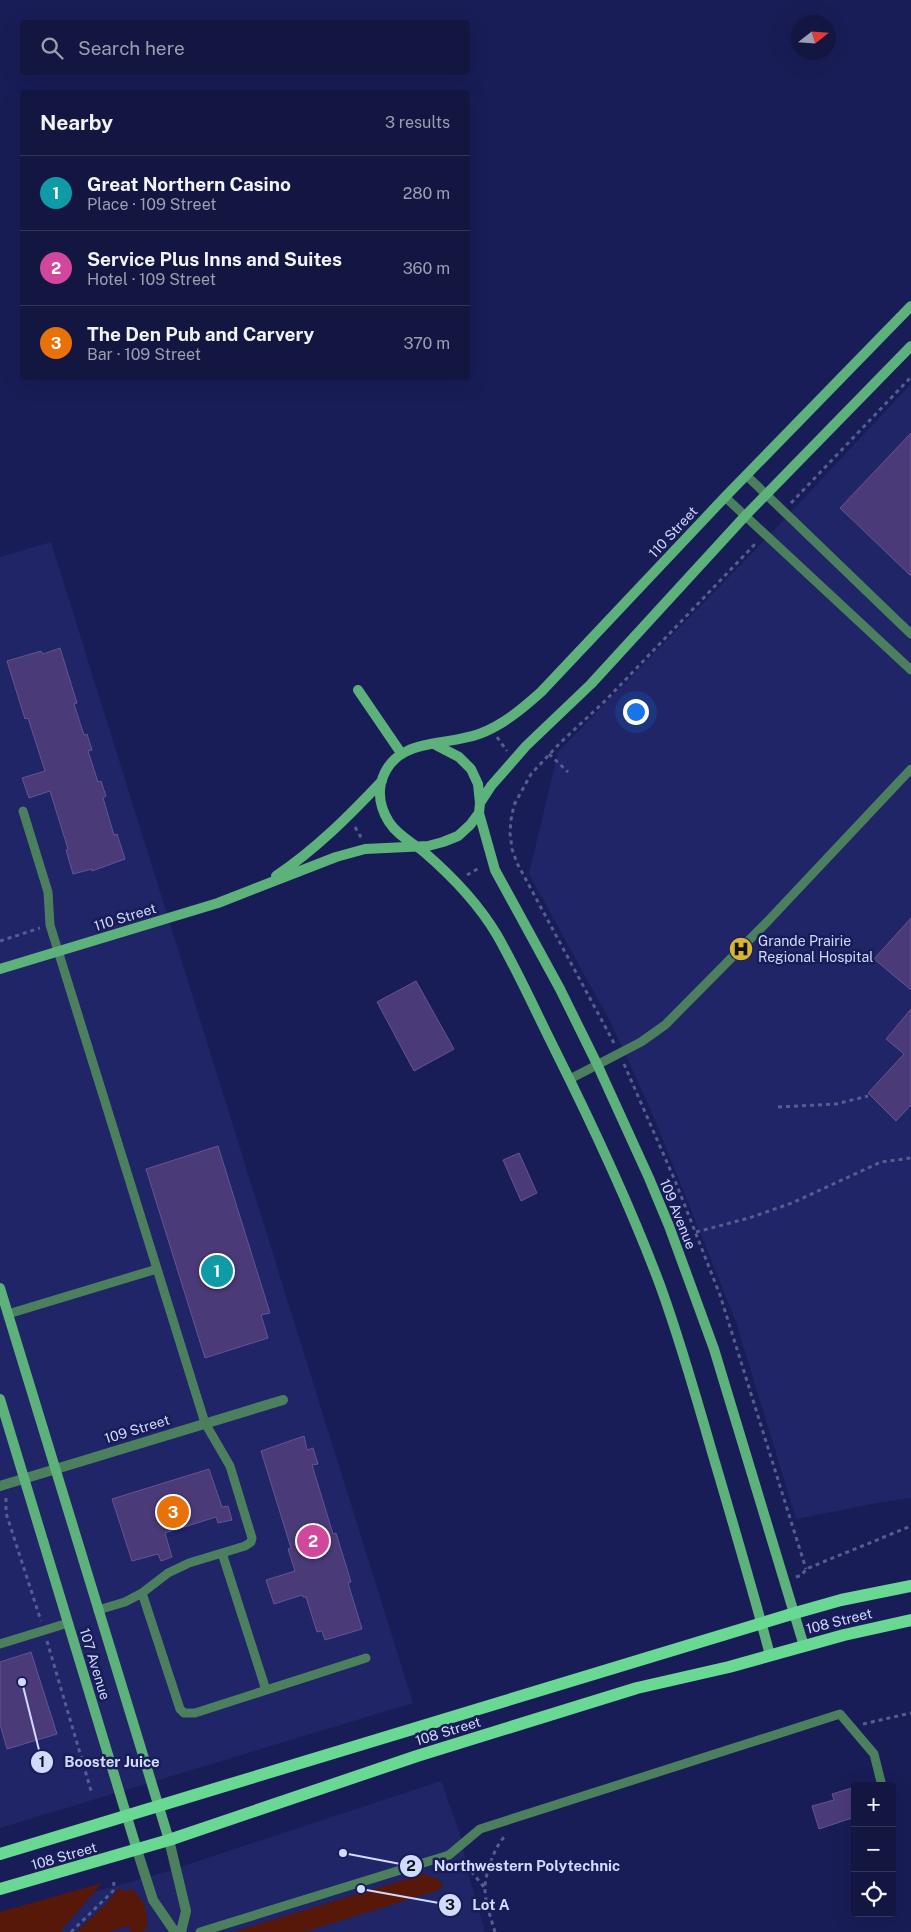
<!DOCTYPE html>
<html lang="en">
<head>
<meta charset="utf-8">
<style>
	body { margin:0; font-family:"Public Sans",sans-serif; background:#20234c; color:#f1f3f6 }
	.controls { position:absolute; right:15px; bottom:15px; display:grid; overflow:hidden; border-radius:5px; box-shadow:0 5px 20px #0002 }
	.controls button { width:45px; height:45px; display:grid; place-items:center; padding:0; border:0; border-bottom:1px solid #32355a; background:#131641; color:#f1f3f6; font:25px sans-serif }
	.compass { position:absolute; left:791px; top:15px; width:45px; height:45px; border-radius:50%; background:#131641; box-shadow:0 5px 20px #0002; rotate:73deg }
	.you { position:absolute; left:635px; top:711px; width:18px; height:18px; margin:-12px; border:4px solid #fff; border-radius:50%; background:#1a73e8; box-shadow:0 0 0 8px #1a73e833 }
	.badge { display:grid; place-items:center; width:32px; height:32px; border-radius:50%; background:#d6b534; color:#fff; font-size:16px; font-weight:700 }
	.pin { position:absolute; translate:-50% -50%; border:2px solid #fff; box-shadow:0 1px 5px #0006 }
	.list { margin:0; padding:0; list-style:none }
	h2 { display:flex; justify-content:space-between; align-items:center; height:65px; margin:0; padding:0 20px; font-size:21px }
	h2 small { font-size:16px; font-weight:400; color:#9d9fb1 }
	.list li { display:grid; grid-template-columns:32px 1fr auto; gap:15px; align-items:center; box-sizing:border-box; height:75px; padding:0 20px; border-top:1px solid #32355a }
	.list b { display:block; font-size:19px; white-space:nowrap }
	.list p { margin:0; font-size:16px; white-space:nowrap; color:#9d9fb1 }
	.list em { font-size:16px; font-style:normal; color:#9d9fb1 }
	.icon { flex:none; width:28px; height:28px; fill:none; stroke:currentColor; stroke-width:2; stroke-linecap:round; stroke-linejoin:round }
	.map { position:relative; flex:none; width:911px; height:1932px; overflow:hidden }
	.search { position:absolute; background:#131641; box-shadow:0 5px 20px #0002; left:20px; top:20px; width:450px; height:55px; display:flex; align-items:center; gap:12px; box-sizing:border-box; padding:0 18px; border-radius:5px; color:#9d9fb1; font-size:19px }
	.panel { position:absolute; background:#131641; box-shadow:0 5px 20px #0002; left:20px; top:90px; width:450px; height:290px; border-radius:5px }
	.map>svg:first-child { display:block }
	.built { fill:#1f2566 }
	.green { fill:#57180a }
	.building { fill:#4b3a78; stroke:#645495 }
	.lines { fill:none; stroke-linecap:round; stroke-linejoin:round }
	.path { stroke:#575d90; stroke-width:3; stroke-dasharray:4 4; stroke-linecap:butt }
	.lane { stroke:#4c7f5d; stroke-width:9 }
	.street { stroke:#4c7f5d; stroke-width:10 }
	.secondary { stroke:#5db17b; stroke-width:10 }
	.primary { stroke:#68d892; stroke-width:12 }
	.labels { text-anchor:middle; stroke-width:5; stroke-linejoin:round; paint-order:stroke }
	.street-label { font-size:14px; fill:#d1daff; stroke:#191d57 }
	.poi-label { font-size:14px; fill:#d1daff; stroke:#191d57; text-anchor:start }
	.leader { fill:none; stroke:#d1daff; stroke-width:2 }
	.callout-dot { fill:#d1daff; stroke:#191d57; stroke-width:2 }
	.mark-label { font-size:15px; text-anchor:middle; font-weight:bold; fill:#111 }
	.callout-label { font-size:15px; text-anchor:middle; font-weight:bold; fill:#d1daff; stroke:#191d57; stroke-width:5; stroke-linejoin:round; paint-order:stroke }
</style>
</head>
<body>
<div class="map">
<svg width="911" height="1932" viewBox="0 0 911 1932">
	<rect width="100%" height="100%" fill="#191d57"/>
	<path class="built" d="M 911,384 L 911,1498 L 882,1502 L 796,1519 L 736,1322 L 652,1113 L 612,1025 L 529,874 L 558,752 L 761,544 Z
		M 51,542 L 413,1703 L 0,1828 L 0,557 Z
		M 441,1781 L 460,1834 L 469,1876 L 485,1932 L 0,1932 L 0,1918 L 162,1873 Z"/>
	<path class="green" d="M 423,1874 L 438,1879 L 443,1885 L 439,1890 L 304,1932 L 233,1932 Z
		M 102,1883 L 60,1932 L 0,1932 L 0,1912 Z
		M 119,1888 L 127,1892 L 131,1888 C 145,1901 148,1909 147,1928 L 142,1932 L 131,1932 L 129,1926 L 107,1932 L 76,1932 L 106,1904 Z"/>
	<path class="building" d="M 911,433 L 911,576 L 840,508 Z
		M 60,648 L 77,703 L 74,704 L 84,735 L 87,734 L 92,750 L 88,751 L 98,782 L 101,781 L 106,796 L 103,798 L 114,835 L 117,834 L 125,859 L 92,871 L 92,869 L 73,874 L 66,850 L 68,849 L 50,791 L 29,798 L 22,778 L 45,771 L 28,718 L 25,719 L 7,661 L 41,651 L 43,654 Z
		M 911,918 L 911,990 L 874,959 Z
		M 416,981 L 454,1049 L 414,1071 L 377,1002 Z
		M 911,1009 L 911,1105 L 896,1121 L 868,1093 L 904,1054 L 886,1039 Z
		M 218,1146 L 270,1313 L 261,1315 L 268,1338 L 205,1358 L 146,1169 Z
		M 519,1153 L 537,1193 L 521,1201 L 503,1160 Z
		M 304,1436 L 307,1450 L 313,1448 L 318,1464 L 312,1465 L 333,1534 L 336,1533 L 351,1582 L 348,1583 L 362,1629 L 325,1640 L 322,1631 L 317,1632 L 306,1597 L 303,1597 L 302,1595 L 274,1604 L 266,1580 L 295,1571 L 288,1549 L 291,1548 L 261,1451 Z
		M 209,1469 L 222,1507 L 228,1506 L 232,1520 L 218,1523 L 216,1517 L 165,1533 L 172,1557 L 161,1561 L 158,1554 L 132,1561 L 112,1499 Z
		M 31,1652 L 57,1734 L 7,1749 L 0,1724 L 0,1662 Z
		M 855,1787 L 855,1817 L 819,1829 L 812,1806 L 834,1800 L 832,1794 Z"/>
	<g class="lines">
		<path class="path" d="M 791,503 L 911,377
			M 497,737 L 507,751
			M 549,754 L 568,772
			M 355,827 L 362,839
			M 467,875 L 481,867
			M 0,941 L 40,928
			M 614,1043 L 517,863 L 512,849 L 510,833 L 511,820 L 514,805 L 531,774 L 560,743 L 607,699 L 757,542
			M 624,1064 L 676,1183 L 720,1295 L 806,1569
			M 778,1107 L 836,1104 L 868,1096
			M 696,1232 L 749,1218 L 792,1203 L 881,1162 L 911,1158
			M 6,1498 L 6,1513 L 41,1621
			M 796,1577 L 802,1575 L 806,1569 L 911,1526
			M 47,1641 L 92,1794
			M 863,1724 L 911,1713
			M 461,1859 L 484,1887
			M 71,1932 L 113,1891 L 114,1882
			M 495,1932 C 491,1918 485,1903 485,1889 C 484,1877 496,1841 507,1835"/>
		<path class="lane" d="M 746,475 L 911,634
			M 725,497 L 911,670
			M 23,811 L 48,892 L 50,925 L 205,1423 L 230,1466 L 252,1538 L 251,1542 L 245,1546 L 189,1563 L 168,1573 L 142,1593 L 125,1602 L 98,1610
			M 570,1079 L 641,1042 L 665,1025 L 767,922 L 911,769
			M 8,1314 L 157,1269
			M 222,1553 L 266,1690
			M 142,1593 L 180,1709 L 184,1713 L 195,1713 L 366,1658
			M 0,1644 L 68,1623
			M 200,1932 L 449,1855 L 480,1829 L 840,1714 L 874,1754 L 882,1786"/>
		<path class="street" d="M 0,1486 L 283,1400
			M 169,1840 L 186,1911 L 181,1932
			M 137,1850 L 153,1900 L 175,1932"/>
		<path class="secondary" d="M 358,690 L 401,753
			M 480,803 L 491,786 L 526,746 L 591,684 L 746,515 L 911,346
			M 479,813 L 495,870 L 560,989 L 597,1064 L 649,1178 L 669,1226 L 714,1349 L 804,1646
			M 276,876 C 316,849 349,816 382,781
			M 0,969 L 218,903 L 336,857 L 365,849 L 428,846 L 443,842 L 458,836 L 470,825 L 479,813 L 480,803 L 478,784 L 471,769 L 459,757 L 434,744
			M 0,1288 L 169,1840
			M 0,1399 L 137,1850
			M 770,1655 C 752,1587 732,1520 712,1452 C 696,1396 680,1340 660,1285 C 630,1205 593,1126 555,1050 C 536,1012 518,972 497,935 C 478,903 453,877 424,852 C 412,842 398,836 389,822 C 382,811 378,797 381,783 C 393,737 443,747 479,734 C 503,725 522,709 541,692 L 725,497 L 911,306"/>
		<path class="primary" d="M 0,1854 L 795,1613 L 841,1600 L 911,1586
			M 0,1889 L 169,1840 L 417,1756 L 637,1688 L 729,1667 L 844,1635 L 911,1620"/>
	</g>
	<defs>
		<g id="hospital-disc" transform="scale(1.25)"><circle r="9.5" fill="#d6b534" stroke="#191d57"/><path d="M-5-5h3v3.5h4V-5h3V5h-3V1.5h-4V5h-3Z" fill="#111"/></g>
	</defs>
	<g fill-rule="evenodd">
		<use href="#hospital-disc" x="741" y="949"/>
	</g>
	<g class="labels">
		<g class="street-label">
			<text transform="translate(673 532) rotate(-47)" y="5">110 Street</text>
			<text transform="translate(125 917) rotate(-17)" y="5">110 Street</text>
			<text transform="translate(678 1214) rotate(68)" y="5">109 Avenue</text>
			<text transform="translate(137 1429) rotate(-17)" y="5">109 Street</text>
			<text transform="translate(839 1621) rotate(-14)" y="5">108 Street</text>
			<text transform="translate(95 1664) rotate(73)" y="5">107 Avenue</text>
			<text transform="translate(448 1731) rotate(-17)" y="5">108 Street</text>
			<text transform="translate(64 1856) rotate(-16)" y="5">108 Street</text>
		</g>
		<g class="poi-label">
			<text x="758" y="946">Grande Prairie<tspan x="758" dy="16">Regional Hospital</tspan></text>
		</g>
	</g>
	<path class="leader" d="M22 1682L42 1762M343 1853L411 1866M361 1889L450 1905"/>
	<g class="callout-dot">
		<circle cx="22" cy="1682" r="5"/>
		<circle cx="343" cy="1853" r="5"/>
		<circle cx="361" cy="1889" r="5"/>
		<circle cx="42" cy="1762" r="12"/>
		<circle cx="411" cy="1866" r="12"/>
		<circle cx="450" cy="1905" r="12"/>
	</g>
	<g class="mark-label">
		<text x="42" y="1767">1</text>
		<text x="411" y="1871">2</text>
		<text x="450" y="1910">3</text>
	</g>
	<g class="callout-label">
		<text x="112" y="1767">Booster Juice</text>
		<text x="527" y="1871">Northwestern Polytechnic</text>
		<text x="491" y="1910">Lot A</text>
	</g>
</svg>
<div class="controls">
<button>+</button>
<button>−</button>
<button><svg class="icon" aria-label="locate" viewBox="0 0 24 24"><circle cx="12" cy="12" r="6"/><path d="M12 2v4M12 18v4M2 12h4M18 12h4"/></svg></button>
</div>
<svg class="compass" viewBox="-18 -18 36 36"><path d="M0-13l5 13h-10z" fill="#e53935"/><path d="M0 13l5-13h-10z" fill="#9d9fb1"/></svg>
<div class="you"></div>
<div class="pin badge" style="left:217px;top:1271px;background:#0f9aa8">1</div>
<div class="pin badge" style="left:313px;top:1541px;background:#d1479c">2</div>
<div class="pin badge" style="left:173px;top:1512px;background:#e8710a">3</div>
<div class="search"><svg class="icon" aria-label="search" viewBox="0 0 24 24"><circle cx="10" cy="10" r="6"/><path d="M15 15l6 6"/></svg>Search here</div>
<section class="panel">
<h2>Nearby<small>3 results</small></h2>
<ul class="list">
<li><span class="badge" style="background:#0f9aa8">1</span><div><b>Great Northern Casino</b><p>Place · 109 Street</p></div><em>280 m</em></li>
<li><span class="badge" style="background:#d1479c">2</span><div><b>Service Plus Inns and Suites</b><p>Hotel · 109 Street</p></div><em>360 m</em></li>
<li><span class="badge" style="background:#e8710a">3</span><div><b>The Den Pub and Carvery</b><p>Bar · 109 Street</p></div><em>370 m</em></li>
</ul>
</section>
</div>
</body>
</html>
